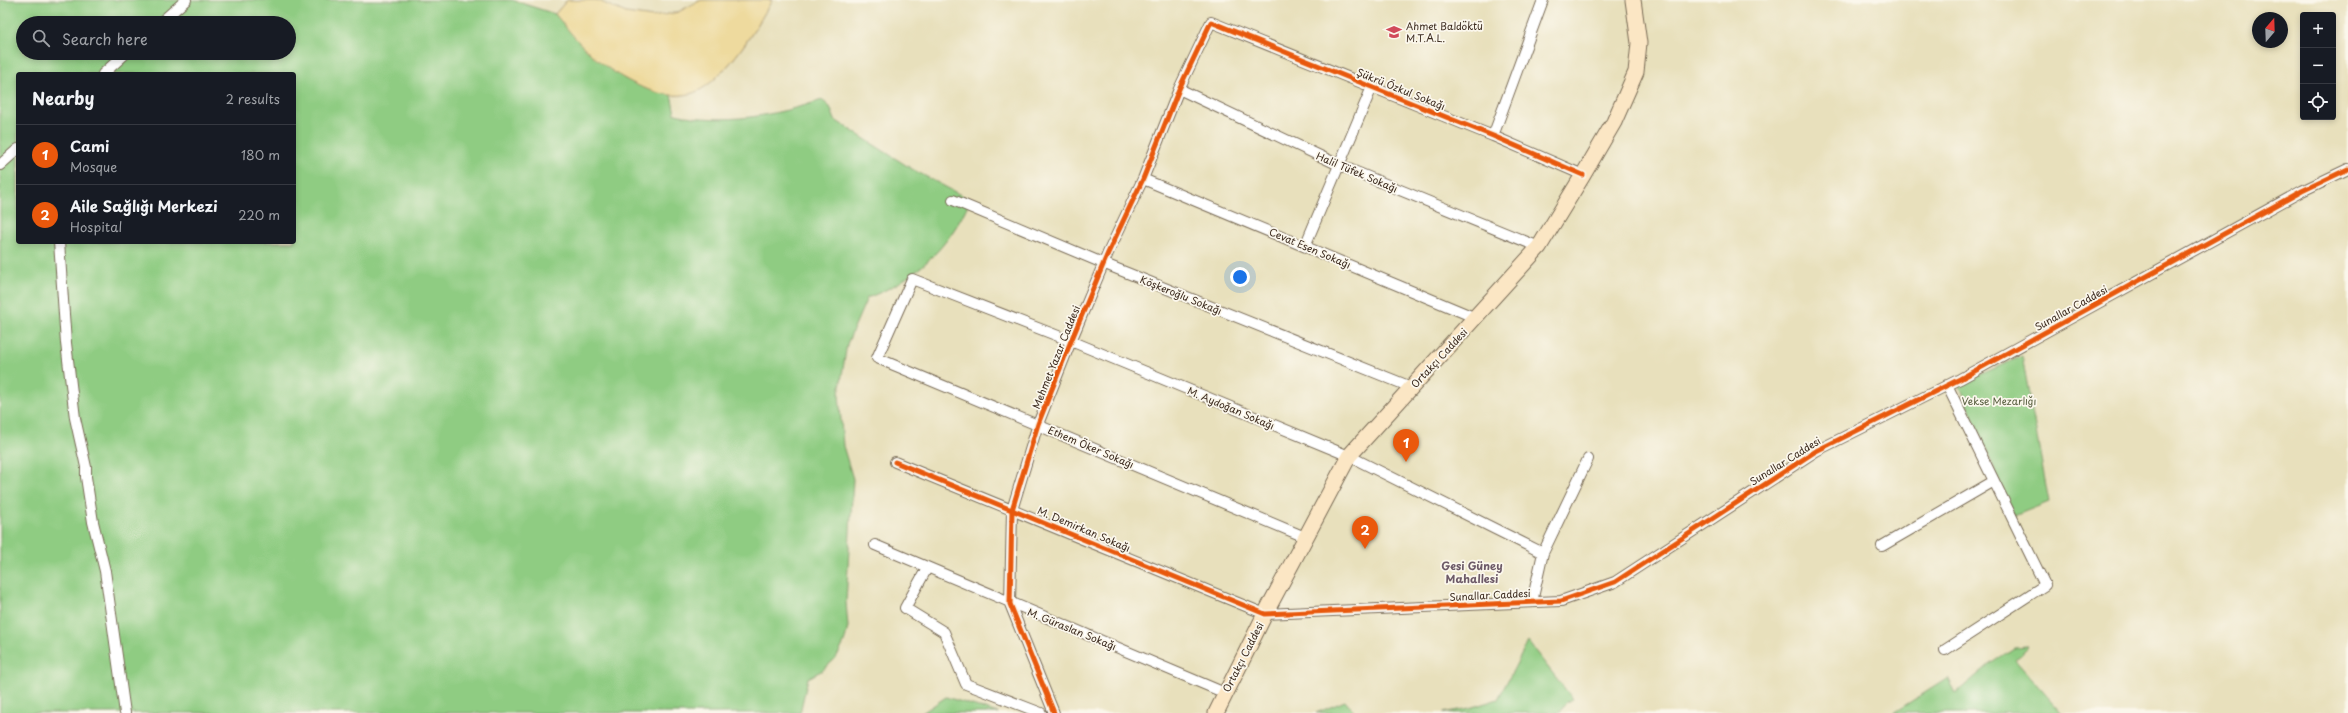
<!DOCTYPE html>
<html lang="en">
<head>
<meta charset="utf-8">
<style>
	body { margin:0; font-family:"Playpen Sans",sans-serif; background:#20242c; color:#f1f3f6 }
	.controls { position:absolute; right:12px; top:12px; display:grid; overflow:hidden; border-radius:4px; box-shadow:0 2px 6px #0003 }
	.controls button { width:36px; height:36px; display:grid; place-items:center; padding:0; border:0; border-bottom:1px solid #363941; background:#171b24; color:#f1f3f6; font:20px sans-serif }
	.compass { position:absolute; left:2252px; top:12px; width:36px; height:36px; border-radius:50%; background:#171b24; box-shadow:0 2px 6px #0003; rotate:19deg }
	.you { position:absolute; left:1240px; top:277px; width:14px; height:14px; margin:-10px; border:3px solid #fff; border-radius:50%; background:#1a73e8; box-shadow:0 0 0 6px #1a73e833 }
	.badge { display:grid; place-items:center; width:26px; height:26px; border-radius:50%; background:#ea580c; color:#fff; font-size:13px; font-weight:700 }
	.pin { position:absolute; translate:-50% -33px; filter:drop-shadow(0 1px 2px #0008) }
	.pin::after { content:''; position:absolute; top:21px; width:14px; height:12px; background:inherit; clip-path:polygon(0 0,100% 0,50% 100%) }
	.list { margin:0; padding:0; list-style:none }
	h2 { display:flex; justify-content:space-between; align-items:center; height:52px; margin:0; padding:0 16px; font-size:17px }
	h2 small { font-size:13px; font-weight:400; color:#9ea1a6 }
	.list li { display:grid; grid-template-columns:26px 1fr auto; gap:12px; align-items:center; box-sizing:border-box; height:60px; padding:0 16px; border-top:1px solid #363941 }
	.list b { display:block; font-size:15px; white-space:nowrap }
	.list p { margin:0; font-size:13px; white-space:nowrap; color:#9ea1a6 }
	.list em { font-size:13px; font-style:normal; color:#9ea1a6 }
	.icon { flex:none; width:22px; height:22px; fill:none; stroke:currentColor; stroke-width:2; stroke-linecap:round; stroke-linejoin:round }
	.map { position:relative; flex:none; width:2348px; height:713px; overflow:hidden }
	.search { position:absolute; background:#171b24; box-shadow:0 2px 6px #0003; left:16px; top:16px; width:280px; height:44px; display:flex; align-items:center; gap:10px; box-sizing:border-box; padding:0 14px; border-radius:22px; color:#9ea1a6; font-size:15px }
	.panel { position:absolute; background:#171b24; box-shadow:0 2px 6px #0003; left:16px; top:72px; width:280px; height:172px; border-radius:4px }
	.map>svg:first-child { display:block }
	.green { fill:#8fcc82; stroke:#657b50; fill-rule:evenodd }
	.sand { fill:#eeda9e; stroke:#94825e }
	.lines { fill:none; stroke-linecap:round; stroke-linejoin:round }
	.street-casing { stroke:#786a55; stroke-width:12 }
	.secondary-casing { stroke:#786a55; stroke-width:17 }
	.street { stroke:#fff; stroke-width:10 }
	.secondary { stroke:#fbe6c4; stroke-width:15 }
	.cycleway-casing { stroke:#fbf7ec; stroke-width:8 }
	.cycleway { stroke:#e8590c; stroke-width:5 }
	.labels { text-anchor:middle; stroke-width:3.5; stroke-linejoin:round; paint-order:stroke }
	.poi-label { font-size:10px; fill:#3b2a1e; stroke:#fbf7ec; text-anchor:start }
	.street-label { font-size:10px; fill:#3b2a1e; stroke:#fbf7ec }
	.park-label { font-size:10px; fill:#545b3c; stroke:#fbf7ec }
	.neighbourhood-label { font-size:11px; font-weight:bold; fill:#6d5a68; stroke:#fbf7ec }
</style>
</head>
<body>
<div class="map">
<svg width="2348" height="713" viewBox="0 0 2348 713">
	<rect width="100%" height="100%" fill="#fbf7ec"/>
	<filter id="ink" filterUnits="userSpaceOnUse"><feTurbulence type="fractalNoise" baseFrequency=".025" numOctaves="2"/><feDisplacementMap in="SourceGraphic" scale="8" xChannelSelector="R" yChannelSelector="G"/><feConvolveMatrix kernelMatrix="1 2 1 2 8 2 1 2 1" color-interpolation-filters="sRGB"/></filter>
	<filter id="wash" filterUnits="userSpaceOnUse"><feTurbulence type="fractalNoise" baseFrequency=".012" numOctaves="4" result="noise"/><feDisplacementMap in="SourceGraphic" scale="16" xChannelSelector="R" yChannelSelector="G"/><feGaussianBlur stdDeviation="0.9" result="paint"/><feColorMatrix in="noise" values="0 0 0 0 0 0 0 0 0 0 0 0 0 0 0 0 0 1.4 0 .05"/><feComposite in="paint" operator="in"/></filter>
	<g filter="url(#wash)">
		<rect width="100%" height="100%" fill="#e8e0bc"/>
		<path class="green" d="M 0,0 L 512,0 L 555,14 L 592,55 L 625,79 L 643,87 L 671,94 L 675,114 C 727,125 772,116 822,100 L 830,107 L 835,120 L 912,169 L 970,200 C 950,247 915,280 867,298 L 847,344 L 839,394 L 843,446 L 853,479 L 846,602 L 848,627 L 844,643 L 836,658 L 823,670 L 808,678 L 800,713 L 0,713 ZM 23,23 L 289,23 L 289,53 L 23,53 ZM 18,74 L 294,74 L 294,242 L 18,242 Z
			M 2022,356 L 2049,502 L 2014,516 L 1959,384 Z
			M 1528,642 L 1573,699 L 1566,702 L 1560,713 L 1443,713 L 1470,708 L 1498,699 Z
			M 2029,647 L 2015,660 L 2062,713 L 1893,713 L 1948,678 L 1956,693 L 1990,664 L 2014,648 Z
			M 946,697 L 998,713 L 922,713 Z
			M 1345,701 L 1355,713 L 1316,713 Z"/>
		<path class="sand" d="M 567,0 L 597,0 L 626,13 L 653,17 L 678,12 L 701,0 L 772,0 C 756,29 729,73 700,90 C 667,108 616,77 592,55 C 578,43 567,28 555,14 Z"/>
	</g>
	<g filter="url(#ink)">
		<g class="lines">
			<g class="street-casing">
				<path id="street" d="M 160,23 L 186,0
					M 103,74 L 126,53
					M 1179,89 L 1339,165 L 1539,247
					M 1493,136 L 1543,0
					M 0,165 L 18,149
					M 1143,179 L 1476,318
					M 953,200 L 1105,264 L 1411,387
					M 59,242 L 66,343 L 75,418 L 86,467 L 86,477 L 93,522 L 105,571 L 125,713
					M 1305,246 L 1372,87
					M 895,462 L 1265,614 L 1561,601 L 1615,582 L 1816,451 L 1960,379 L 2302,191 L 2348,169
					M 1305,537 L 877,358 L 912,279 L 1071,341 L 1349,456 L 1543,553
					M 875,545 L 1225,693
					M 1882,546 L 1994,481
					M 927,568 L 905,608 L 944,632 L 966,684 L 1041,713
					M 1532,602 L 1543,553 L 1588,459
					M 1945,650 L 2045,585 L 1947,385
					M 1054,713 L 1010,604 L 1012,510 L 1038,424 L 1071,341 L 1108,253 L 1143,179 L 1179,89 L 1211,22 L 1493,136 L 1583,175"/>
			</g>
			<g class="secondary-casing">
				<path id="secondary" d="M 1216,713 L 1265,614 L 1349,456 L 1539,247 L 1583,175 L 1614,122 L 1636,72 L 1639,43 L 1633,0"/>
			</g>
			<use href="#street" class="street"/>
			<use href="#secondary" class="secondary"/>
			<g class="cycleway-casing">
				<path id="cycleway" d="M 895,462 L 1265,614 L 1561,601 L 1615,582 L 1816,451 L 1960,379 L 2302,191 L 2348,169
					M 1054,713 L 1010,604 L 1012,510 L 1038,424 L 1071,341 L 1108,253 L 1143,179 L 1179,89 L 1211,22 L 1493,136 L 1583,175"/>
			</g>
			<use href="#cycleway" class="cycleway"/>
		</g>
	</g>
	<defs>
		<g id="school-bare" transform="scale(1.2)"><path d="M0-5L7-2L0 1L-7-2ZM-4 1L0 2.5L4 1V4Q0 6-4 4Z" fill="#d1495b" stroke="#fbf7ec" stroke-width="2.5" paint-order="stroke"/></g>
	</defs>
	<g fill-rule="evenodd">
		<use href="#school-bare" x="1394" y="32"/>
	</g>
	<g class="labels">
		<g class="poi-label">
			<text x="1406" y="30">Ahmet Baldöktü<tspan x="1406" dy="12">M.T.A.L.</tspan></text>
		</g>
		<g class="street-label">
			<text transform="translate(1401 89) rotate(22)" y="4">Şükrü Özkul Sokağı</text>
			<text transform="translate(1357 172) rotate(23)" y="4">Halil Tüfek Sokağı</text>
			<text transform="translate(1310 248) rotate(23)" y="4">Cevat Esen Sokağı</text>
			<text transform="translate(1181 295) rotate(22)" y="4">Köşkeroğlu Sokağı</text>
			<text transform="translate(2071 308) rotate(-29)" y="4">Sunallar Caddesi</text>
			<text transform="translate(1056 357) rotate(-68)" y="4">Mehmet Yazar Caddesi</text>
			<text transform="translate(1439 358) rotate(-47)" y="4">Ortakçı Caddesi</text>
			<text transform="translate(1231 408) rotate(23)" y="4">M. Aydoğan Sokağı</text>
			<text transform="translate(1091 447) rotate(23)" y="4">Ethem Öker Sokağı</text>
			<text transform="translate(1785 461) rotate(-32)" y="4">Sunallar Caddesi</text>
			<text transform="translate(1084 529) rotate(23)" y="4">M. Demirkan Sokağı</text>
			<text transform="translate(1490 595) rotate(-3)" y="4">Sunallar Caddesi</text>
			<text transform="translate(1072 629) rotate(22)" y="4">M. Güraslan Sokağı</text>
			<text transform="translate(1243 657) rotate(-63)" y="4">Ortakçı Caddesi</text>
		</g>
		<g class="park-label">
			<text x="1999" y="405">Vekse Mezarlığı</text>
		</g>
		<g class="neighbourhood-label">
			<text x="1472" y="570">Gesi Güney<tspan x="1472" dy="13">Mahallesi</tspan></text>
		</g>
	</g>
</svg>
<div class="controls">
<button>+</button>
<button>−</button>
<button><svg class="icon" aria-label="locate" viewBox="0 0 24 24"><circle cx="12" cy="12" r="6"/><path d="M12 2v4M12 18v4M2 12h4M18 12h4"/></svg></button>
</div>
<svg class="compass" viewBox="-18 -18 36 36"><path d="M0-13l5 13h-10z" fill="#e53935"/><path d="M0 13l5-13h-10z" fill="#9ea1a6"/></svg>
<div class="you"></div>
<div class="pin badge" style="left:1406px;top:462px">1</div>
<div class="pin badge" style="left:1365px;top:549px">2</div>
<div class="search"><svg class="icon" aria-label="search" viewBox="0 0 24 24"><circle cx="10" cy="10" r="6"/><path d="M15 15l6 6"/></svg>Search here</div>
<section class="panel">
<h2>Nearby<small>2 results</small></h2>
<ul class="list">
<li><span class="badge">1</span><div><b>Cami</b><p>Mosque</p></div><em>180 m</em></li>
<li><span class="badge">2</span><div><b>Aile Sağlığı Merkezi</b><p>Hospital</p></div><em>220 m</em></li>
</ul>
</section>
</div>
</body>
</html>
